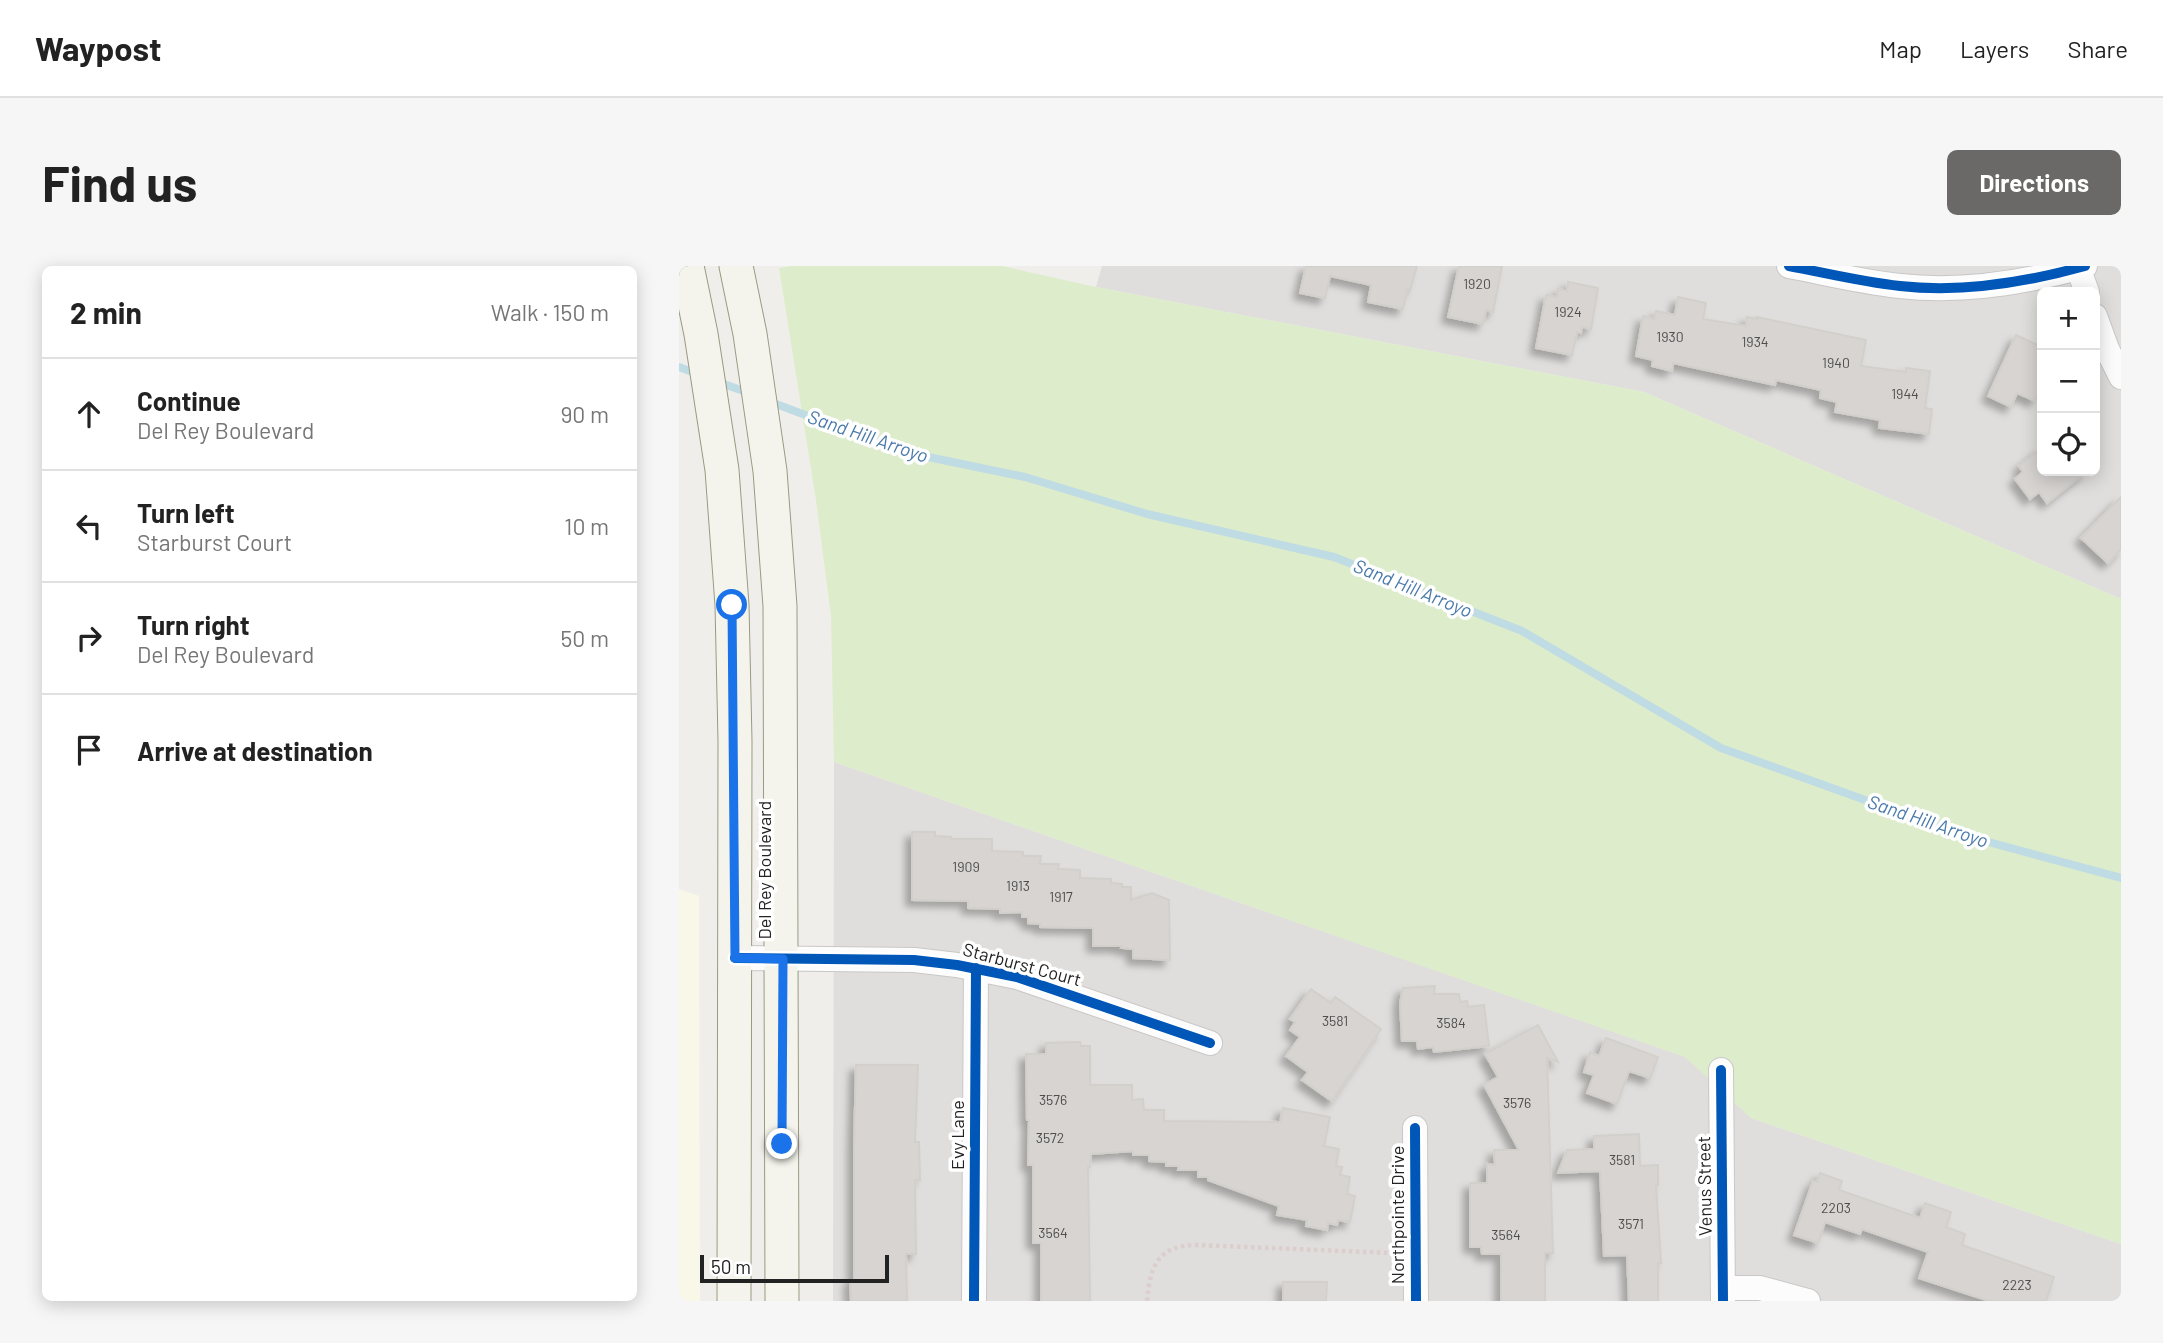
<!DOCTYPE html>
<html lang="en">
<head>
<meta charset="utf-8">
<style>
	body { margin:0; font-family:Barlow,sans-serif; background:#f6f6f6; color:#222 }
	.controls { position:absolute; right:21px; top:21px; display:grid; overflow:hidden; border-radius:10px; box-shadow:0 4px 18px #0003 }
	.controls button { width:63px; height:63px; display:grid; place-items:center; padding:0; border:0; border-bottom:2px solid #e0e0e0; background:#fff; color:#222; font:35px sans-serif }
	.scale { position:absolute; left:21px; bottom:18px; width:189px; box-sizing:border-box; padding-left:7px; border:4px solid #222; border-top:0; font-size:19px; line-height:24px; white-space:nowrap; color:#222; -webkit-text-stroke:5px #fff; paint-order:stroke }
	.stop { position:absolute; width:21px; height:21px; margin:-16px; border:5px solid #1a73e8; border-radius:50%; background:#fff }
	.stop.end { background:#1a73e8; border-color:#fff; box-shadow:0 2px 7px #0008 }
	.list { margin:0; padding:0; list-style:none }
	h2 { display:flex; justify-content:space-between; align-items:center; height:91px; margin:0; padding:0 28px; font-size:30px }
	h2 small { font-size:23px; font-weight:400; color:#767676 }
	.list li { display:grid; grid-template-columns:46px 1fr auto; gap:21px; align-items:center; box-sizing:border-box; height:112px; padding:0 28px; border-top:2px solid #e0e0e0 }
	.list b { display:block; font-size:26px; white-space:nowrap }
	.list p { margin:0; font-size:23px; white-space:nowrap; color:#767676 }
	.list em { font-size:23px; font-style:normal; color:#767676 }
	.icon { flex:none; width:38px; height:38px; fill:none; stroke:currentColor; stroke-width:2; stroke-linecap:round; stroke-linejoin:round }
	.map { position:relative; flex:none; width:1442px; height:1035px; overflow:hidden; border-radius:10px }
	header { display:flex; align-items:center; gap:42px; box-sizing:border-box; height:98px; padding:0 35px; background:#fff; border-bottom:2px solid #e0e0e0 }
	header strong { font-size:33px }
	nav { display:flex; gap:38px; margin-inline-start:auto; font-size:24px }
	.intro { display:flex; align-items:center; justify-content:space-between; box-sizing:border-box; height:168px; padding:0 42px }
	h1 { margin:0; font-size:49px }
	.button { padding:18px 32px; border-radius:10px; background:#6a6968; color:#fff; font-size:24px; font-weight:700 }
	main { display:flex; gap:42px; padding:0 42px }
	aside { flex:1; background:#fff; border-radius:10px; box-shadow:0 4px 18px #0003 }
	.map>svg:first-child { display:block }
	.residential { fill:#dfdedc; fill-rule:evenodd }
	.education { fill:#f8f7e8 }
	.grass { fill:#ddeccb }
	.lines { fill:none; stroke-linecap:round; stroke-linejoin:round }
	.stream { stroke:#bfdbe3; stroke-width:8 }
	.building { fill:#d7d4d2; stroke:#d3d0cc; stroke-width:2; filter:url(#shadow) }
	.minor-casing { stroke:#c9c8c7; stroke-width:26 }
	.secondary-casing { stroke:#999a82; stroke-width:35 }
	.path { stroke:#dccecd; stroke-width:4.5; stroke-dasharray:3.5 3.5; stroke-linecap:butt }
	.minor { stroke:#fdfcfc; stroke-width:24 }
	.secondary { stroke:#f4f4ed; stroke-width:33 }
	.cycleway-casing { stroke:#fff; stroke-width:15 }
	.cycleway { stroke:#0057b8; stroke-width:10 }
	.route { stroke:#1a73e8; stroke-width:9 }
	.labels { text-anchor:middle; stroke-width:7; stroke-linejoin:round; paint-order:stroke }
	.number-label { font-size:14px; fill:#4f4e4e }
	.street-label { font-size:18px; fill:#222; stroke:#fff }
	.water-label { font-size:19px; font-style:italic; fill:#4a7aab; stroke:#fff }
</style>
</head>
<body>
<header>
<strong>Waypost</strong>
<nav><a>Map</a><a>Layers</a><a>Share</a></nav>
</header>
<div class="intro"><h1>Find us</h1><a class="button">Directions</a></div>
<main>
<aside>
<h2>2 min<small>Walk · 150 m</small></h2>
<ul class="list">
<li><svg class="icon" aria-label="ahead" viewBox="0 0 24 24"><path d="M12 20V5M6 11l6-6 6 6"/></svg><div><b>Continue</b><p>Del Rey Boulevard</p></div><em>90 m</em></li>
<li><svg class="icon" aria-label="left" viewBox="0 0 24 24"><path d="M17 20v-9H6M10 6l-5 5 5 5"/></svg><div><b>Turn left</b><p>Starburst Court</p></div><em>10 m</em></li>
<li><svg class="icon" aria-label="right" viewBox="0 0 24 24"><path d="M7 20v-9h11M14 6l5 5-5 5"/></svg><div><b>Turn right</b><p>Del Rey Boulevard</p></div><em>50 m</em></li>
<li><svg class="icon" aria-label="arrive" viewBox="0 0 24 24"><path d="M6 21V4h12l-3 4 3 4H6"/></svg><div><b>Arrive at destination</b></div></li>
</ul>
</aside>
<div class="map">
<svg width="1442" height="1035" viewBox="0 0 1442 1035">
	<defs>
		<filter id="shadow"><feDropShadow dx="-6" dy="6" stdDeviation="3.5" flood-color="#0004"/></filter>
	</defs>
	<rect width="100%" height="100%" fill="#f0eeeb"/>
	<path class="residential" d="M 423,0 L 1442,0 L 1442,333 L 965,126 L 417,21 ZM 1363,26 L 1416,26 L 1416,205 L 1363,205 Z
		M 155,496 L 1007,791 L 1072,852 L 1442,978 L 1442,1035 L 154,1035 Z"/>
	<path class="education" d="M 0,623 L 20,630 L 21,1035 L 0,1035 Z"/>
	<path class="grass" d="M 112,0 L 323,0 L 417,21 L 965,126 L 1442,333 L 1442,978 L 1072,852 L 1006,791 L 155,496 L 152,350 L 137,234 L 100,2 Z"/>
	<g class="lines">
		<path class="stream" d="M 0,101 L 21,109
			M 39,116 L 70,127
			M 89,135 L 225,186 L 346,211 L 468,248 L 655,291 L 843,365 L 1042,482 L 1280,568 L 1442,612"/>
	</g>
	<path class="building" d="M 627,0 L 738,0 L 731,24 L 728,23 L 724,43 L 689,36 L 692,19 L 651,10 L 646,32 L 621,27 Z
		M 780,0 L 823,0 L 814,46 L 807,44 L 804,58 L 769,51 Z
		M 889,16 L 919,22 L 912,63 L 903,61 L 902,67 L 898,66 L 893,89 L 857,82 L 867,29 L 878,31 L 879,23 L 888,25 Z
		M 999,31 L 1027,37 L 1024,53 L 1067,60 L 1068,51 L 1078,53 L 1078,51 L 1187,74 L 1182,100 L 1227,106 L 1227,102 L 1251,105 L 1246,142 L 1253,143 L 1250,168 L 1200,162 L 1201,154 L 1156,146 L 1158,136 L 1141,132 L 1142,124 L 1097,114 L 1096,119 L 994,97 L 993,105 L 973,100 L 974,94 L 957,90 L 964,50 L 975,53 L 977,45 L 996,49 Z
		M 1337,69 L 1363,81 L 1363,119 L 1356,135 L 1338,127 L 1332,141 L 1309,130 Z
		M 1363,182 L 1363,205 L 1408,205 L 1368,237 L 1360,226 L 1351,233 L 1336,213 L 1344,206 L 1340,200 Z
		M 1442,231 L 1442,283 L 1429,297 L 1402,272 Z
		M 233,566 L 256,566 L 256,570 L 272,571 L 272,573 L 313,573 L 313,585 L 344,586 L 344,590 L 362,590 L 361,598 L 380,598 L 379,603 L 401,604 L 401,612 L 432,613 L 432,617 L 443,618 L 443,621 L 452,621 L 452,634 L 473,627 L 490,634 L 491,694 L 454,692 L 454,683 L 442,682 L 443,680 L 414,680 L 414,662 L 361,661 L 361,658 L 349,657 L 349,651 L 343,651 L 343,646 L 321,647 L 321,643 L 289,642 L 289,635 L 233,634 Z
		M 756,720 L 755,728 L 780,728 L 781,736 L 788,735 L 789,741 L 805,739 L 810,780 L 755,786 L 754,781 L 739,783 L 738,775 L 723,775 L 721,737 L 724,722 Z
		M 632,723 L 652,737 L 656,731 L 702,763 L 653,835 L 623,814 L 629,806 L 607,790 L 621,771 L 611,764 L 616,756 L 611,753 Z
		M 859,759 L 879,796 L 868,792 L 874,987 L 866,987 L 866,1035 L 822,1035 L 822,988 L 803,988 L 802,981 L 791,981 L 791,917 L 808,917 L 808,898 L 816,899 L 815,884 L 840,884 L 805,819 L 819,811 L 806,788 Z
		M 927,772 L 979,791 L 971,812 L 950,805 L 938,838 L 908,827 L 915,809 L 905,806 L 911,786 L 920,790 Z
		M 401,776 L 402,780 L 411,780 L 411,819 L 453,819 L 453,834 L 464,833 L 465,844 L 485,844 L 485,855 L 601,856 L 604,842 L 651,851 L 645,880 L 660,883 L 657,900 L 663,901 L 661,909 L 671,911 L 668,928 L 676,930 L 671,956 L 659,954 L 658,959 L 649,957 L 648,964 L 627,960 L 628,954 L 598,949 L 600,940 L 529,914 L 529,911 L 519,911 L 519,904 L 499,904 L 500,900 L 487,900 L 487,896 L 470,895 L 470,889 L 454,889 L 454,885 L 412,888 L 411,901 L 409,901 L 411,1035 L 362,1035 L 362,977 L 354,977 L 354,899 L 349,899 L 350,854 L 348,854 L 347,788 L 367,788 L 367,777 Z
		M 177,799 L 239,799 L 236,876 L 240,876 L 241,914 L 236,914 L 237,988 L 227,988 L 228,1035 L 172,1035 L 171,1014 L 175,1014 L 175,881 Z
		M 960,868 L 961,900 L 979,899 L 979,919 L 977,919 L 982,997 L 979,997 L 979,1035 L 950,1035 L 948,989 L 925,990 L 921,905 L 879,907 L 888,884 L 915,883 L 915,870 Z
		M 1141,907 L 1163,915 L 1160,924 L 1241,952 L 1246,937 L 1272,946 L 1267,961 L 1286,968 L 1283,979 L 1375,1011 L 1367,1035 L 1310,1035 L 1240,1012 L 1249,986 L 1183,963 L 1181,968 L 1146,956 L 1139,977 L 1115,969 L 1134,915 L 1138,916 Z
		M 604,1016 L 648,1016 L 647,1035 L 604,1035 Z"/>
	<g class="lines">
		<g class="minor-casing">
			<path id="minor" d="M 1110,0 C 1147,7 1183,16 1221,20 C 1283,27 1345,17 1406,0
				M 1399,2 L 1408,26
				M 1416,50 L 1428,83 L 1442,111
				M 56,692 L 235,694 L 278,699 L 338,711 L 531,777
				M 1042,804 L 1044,1035
				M 736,862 L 737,1035
				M 1044,1022 L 1081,1022 L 1129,1035
				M 295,1035 L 297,702"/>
		</g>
		<g class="secondary-casing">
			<path id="secondary" d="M 8,0 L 22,68 L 43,204 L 53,339 L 56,475 L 55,1035
				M 57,0 L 71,68 L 91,205 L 101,340 L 103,1035"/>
		</g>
		<path class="path" d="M 468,1035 C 471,1000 479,979 518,979 L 714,987"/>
		<use href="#minor" class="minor"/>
		<use href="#secondary" class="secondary"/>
		<g class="cycleway-casing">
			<path id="cycleway" d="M 1110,0 C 1147,7 1183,16 1221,20 C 1283,27 1345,17 1406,0
				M 56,692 L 235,694 L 278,699 L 338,711 L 531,777
				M 1042,804 L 1044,1035
				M 736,862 L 737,1035
				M 295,1035 L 297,702"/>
		</g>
		<use href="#cycleway" class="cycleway"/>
	</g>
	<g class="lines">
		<path class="route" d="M 53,339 L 56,692 L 104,693 L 103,878"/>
	</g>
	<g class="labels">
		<g class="number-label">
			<text x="798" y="23">1920</text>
			<text x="889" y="51">1924</text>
			<text x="991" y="76">1930</text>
			<text x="1076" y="81">1934</text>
			<text x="1157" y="102">1940</text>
			<text x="1226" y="133">1944</text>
			<text x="287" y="606">1909</text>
			<text x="339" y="625">1913</text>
			<text x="382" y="636">1917</text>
			<text x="656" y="760">3581</text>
			<text x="772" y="762">3584</text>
			<text x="374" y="839">3576</text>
			<text x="838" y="842">3576</text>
			<text x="371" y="877">3572</text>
			<text x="943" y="899">3581</text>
			<text x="1157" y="947">2203</text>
			<text x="952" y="963">3571</text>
			<text x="374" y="972">3564</text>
			<text x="827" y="974">3564</text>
			<text x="1338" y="1024">2223</text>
		</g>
		<g class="street-label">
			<text transform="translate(86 604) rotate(-90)" y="6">Del Rey Boulevard</text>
			<text transform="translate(343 699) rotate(15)" y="6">Starburst Court</text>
			<text transform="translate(279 869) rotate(-90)" y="6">Evy Lane</text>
			<text transform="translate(1026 920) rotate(-91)" y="6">Venus Street</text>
			<text transform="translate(719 949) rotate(-90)" y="6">Northpointe Drive</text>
		</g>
		<g class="water-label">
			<text transform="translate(189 170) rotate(19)" y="7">Sand Hill Arroyo</text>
			<text transform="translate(734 322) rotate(22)" y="7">Sand Hill Arroyo</text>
			<text transform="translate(1249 555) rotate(19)" y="7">Sand Hill Arroyo</text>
		</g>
	</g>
</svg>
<div class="controls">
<button>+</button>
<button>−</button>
<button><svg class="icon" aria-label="locate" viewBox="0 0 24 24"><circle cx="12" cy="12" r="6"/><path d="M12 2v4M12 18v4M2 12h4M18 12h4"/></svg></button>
</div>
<div class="scale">50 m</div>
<div class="stop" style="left:53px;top:339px"></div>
<div class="stop end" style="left:103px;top:878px"></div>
</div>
</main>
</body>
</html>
